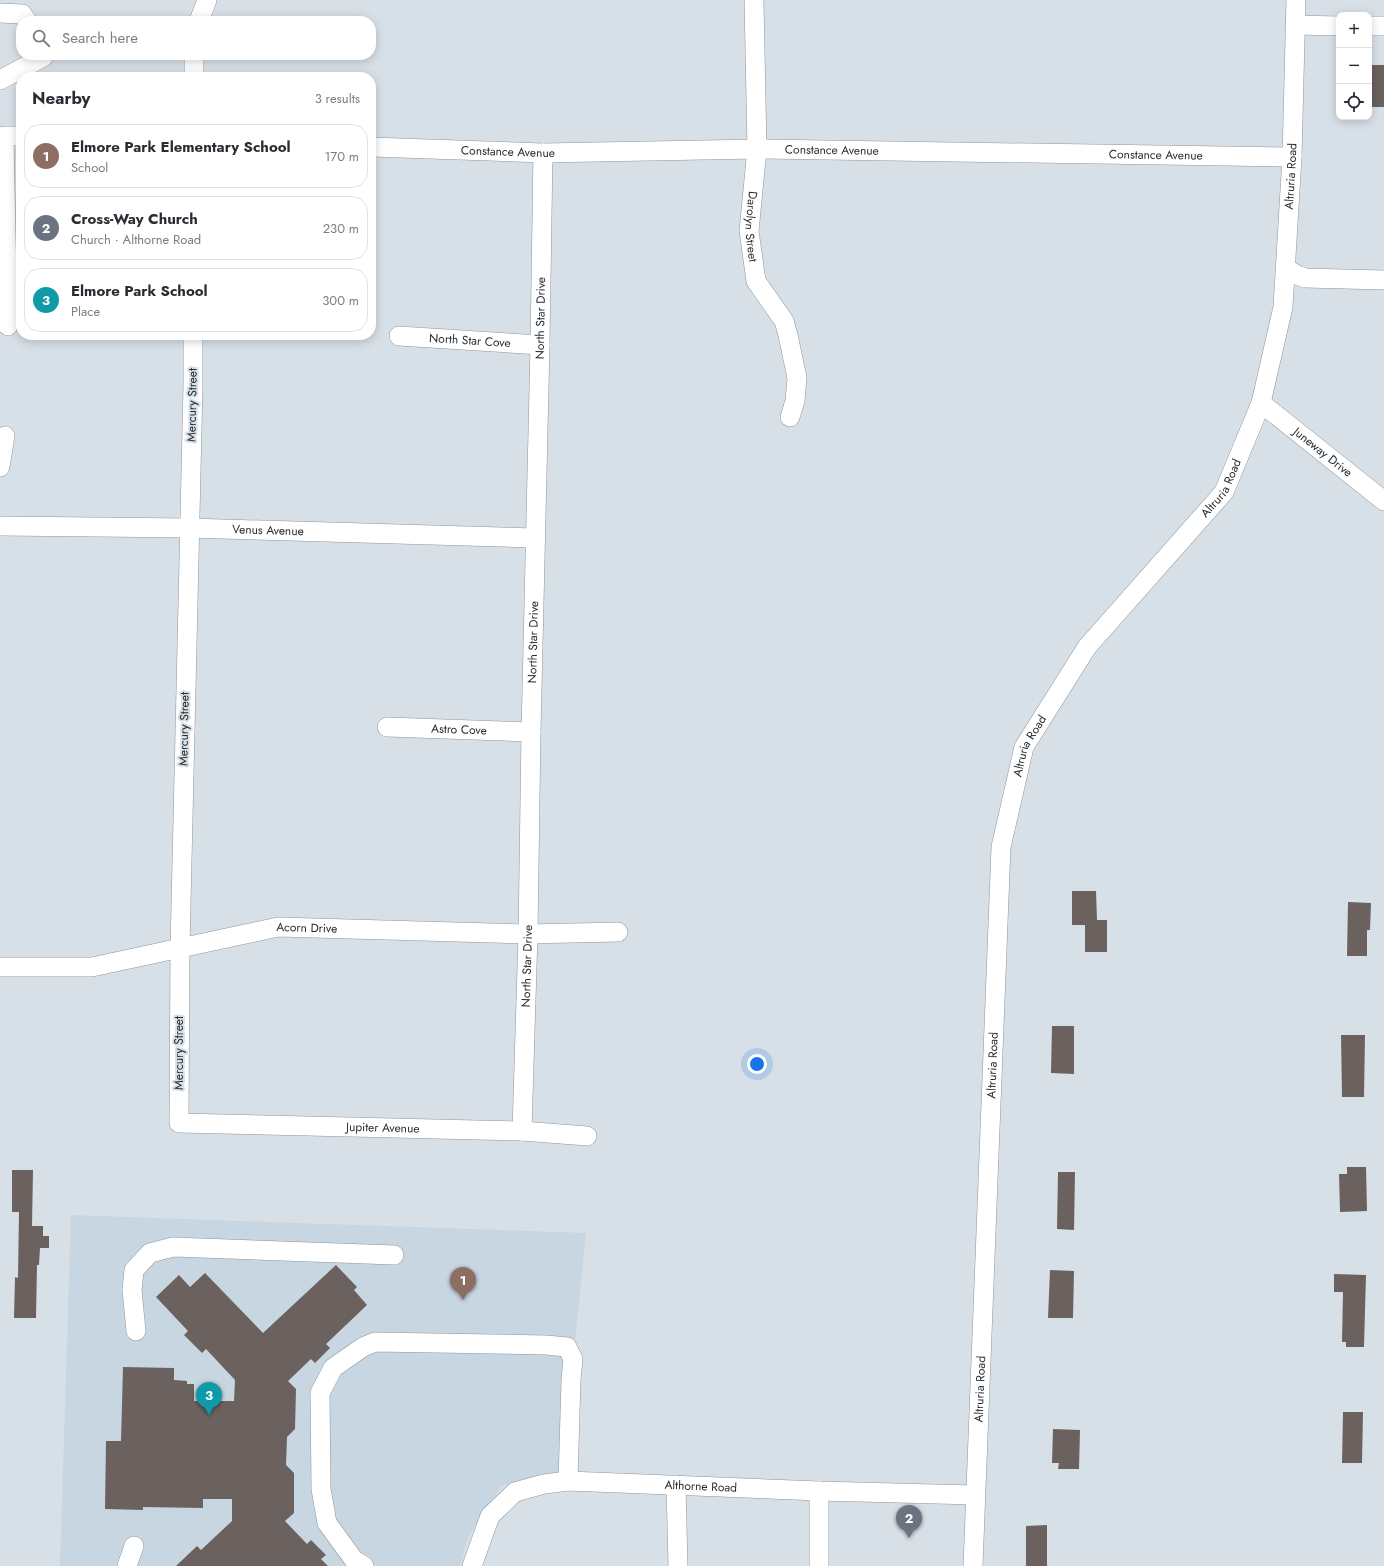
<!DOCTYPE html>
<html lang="en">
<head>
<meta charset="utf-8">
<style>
	body { margin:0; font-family:Jost,sans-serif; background:#f7f7f7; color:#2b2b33 }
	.controls { position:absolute; right:12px; top:12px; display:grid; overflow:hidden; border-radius:8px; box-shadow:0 2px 10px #0003 }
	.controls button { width:36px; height:36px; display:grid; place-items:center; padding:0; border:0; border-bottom:1px solid #e1e1e2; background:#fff; color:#2b2b33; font:20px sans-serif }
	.you { position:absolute; left:757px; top:1064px; width:14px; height:14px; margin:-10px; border:3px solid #fff; border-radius:50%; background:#1a73e8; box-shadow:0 0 0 6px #1a73e833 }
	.badge { display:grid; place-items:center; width:26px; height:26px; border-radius:50%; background:#b45309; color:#fff; font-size:13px; font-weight:700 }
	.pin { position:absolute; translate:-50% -33px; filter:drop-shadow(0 1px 2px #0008) }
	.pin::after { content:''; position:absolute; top:21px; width:14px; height:12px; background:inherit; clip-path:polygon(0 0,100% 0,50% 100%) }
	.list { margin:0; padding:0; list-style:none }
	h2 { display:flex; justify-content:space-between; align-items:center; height:52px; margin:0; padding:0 16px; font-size:17px }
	h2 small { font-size:13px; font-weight:400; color:#7c7c81 }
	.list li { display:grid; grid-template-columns:26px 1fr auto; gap:12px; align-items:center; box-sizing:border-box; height:64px; margin:0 8px 8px; padding:0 8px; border:1px solid #e1e1e2; border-radius:16px }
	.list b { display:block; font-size:15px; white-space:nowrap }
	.list p { margin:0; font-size:13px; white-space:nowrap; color:#7c7c81 }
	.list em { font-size:13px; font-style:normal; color:#7c7c81 }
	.icon { flex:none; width:22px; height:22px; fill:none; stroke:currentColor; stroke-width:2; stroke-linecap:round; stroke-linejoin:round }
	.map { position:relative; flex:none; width:1384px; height:1566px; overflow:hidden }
	.search { position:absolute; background:#fff; box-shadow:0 2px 10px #0003; left:16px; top:16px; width:360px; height:44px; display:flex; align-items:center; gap:10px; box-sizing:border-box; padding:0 14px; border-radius:16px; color:#7c7c81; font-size:15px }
	.panel { position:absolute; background:#fff; box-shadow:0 2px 10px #0003; left:16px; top:72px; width:360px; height:268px; border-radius:16px }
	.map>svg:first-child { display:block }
	.built { fill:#c7d6e1 }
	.building { fill:#6b615f }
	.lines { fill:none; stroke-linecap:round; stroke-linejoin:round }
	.minor-casing { stroke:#8d959b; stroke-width:20 }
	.minor { stroke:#fff; stroke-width:19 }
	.labels { text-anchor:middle; stroke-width:4; stroke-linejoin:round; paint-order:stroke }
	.street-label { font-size:12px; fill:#282b2e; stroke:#d8e0e7 }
</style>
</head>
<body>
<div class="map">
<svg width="1384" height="1566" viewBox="0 0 1384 1566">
	<rect width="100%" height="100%" fill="#d8e0e7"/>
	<path class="built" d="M 71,1215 L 586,1233 L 562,1471 L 501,1486 L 468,1537 L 460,1566 L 60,1566 Z"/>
	<path class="building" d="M 1369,65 L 1384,65 L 1384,107 L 1369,107 Z
		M 1072,891 L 1096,891 L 1097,920 L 1107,920 L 1107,952 L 1085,952 L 1085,925 L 1072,925 Z
		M 1348,902 L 1371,903 L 1370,930 L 1367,930 L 1367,956 L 1347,956 Z
		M 1052,1026 L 1074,1026 L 1074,1074 L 1051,1073 Z
		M 1341,1035 L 1365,1035 L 1364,1097 L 1342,1097 Z
		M 1347,1167 L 1366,1167 L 1367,1211 L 1340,1212 L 1339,1174 L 1347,1174 Z
		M 12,1170 L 33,1170 L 32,1226 L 43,1226 L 43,1236 L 49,1236 L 49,1248 L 40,1248 L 39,1265 L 37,1265 L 36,1318 L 14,1318 L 15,1277 L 18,1278 L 19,1212 L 12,1212 Z
		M 1058,1172 L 1075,1172 L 1074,1230 L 1057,1229 Z
		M 336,1265 L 357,1287 L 354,1290 L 367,1305 L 326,1344 L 330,1348 L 315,1363 L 311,1359 L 288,1381 L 296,1389 L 295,1429 L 287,1437 L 286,1465 L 294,1473 L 294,1513 L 285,1521 L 307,1544 L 311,1540 L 326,1555 L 321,1559 L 328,1566 L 176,1566 L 197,1546 L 201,1550 L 232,1521 L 232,1499 L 203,1499 L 203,1508 L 143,1507 L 143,1510 L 105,1509 L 106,1441 L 121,1441 L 123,1367 L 174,1368 L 174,1380 L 187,1381 L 187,1384 L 194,1384 L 194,1401 L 234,1401 L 235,1380 L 206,1349 L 202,1353 L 184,1335 L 188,1331 L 156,1297 L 179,1275 L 190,1287 L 205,1273 L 263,1333 Z
		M 1050,1270 L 1074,1271 L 1073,1318 L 1048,1318 Z
		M 1334,1274 L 1366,1275 L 1364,1347 L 1346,1347 L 1346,1342 L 1342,1342 L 1343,1292 L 1334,1292 Z
		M 1343,1412 L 1363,1412 L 1362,1463 L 1342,1463 Z
		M 1053,1429 L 1080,1430 L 1079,1469 L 1058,1469 L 1059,1463 L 1052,1463 Z
		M 1047,1525 L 1047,1566 L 1026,1566 L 1026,1526 Z"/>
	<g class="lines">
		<g class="minor-casing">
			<g id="minor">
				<path id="s1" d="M 754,0 L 757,149 L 749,231 L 756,281 L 784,321 L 788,335 L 797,378 L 795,401 L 790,417"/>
				<path d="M 0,13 L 22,14 L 27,21"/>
				<path d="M 199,21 L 207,0"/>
				<path d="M 1295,25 L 1339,26"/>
				<path d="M 1369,26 L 1384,26"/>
				<path d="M 194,77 L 194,55"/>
				<path d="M 0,80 L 43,57 L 43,55"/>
				<path id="s2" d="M 371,147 L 543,153 L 757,149 L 1292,157"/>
				<path d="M 1286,268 L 1297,275 L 1305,278 L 1384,280"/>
				<path d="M 8,326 L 4,136 L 21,136"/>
				<path id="s3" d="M 193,335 L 193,386 L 180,948 L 179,1123 L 522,1131 L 587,1136"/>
				<path id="s4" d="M 399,336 L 540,345"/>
				<path id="s5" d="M 1261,403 L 1384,501"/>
				<path d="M 0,467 L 5,436"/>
				<path id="s6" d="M 0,526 L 189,528 L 536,538"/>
				<path id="s7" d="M 387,727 L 531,732"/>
				<path id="s8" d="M 0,967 L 92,967 L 278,927 L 528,934 L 618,932"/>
				<path id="s9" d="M 522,1131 L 528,934 L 531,732 L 540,345 L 543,153"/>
				<path d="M 136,1331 L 132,1290 L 134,1270 L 150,1253 L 173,1247 L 394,1255"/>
				<path d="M 676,1485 L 678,1566"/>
				<path d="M 127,1566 L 134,1546"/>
				<path d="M 364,1566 L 354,1560 L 327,1523 L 321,1489 L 320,1393 L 333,1368 L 363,1347 L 375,1342 L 546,1345 L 567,1347 L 573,1359 L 571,1380 L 568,1481"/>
				<path id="s10" d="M 472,1566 L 490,1516 L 515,1492 L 544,1484 L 568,1481 L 819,1491 L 975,1495"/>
				<path d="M 819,1566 L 819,1491"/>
				<path id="s11" d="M 973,1566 L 1001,847 L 1024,747 L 1087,647 L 1224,492 L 1261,403 L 1283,307 L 1292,157 L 1296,0"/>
			</g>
		</g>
		<use href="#minor" class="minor"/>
	</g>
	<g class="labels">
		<g class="street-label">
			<text dy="4" stroke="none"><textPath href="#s2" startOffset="461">Constance Avenue</textPath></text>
			<text dy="4" stroke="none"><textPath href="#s2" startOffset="137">Constance Avenue</textPath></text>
			<text dy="4" stroke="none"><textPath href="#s2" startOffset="785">Constance Avenue</textPath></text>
			<text dy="4" stroke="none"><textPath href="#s11" startOffset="1473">Altruria Road</textPath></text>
			<text dy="4" stroke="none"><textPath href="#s1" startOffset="227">Darolyn Street</textPath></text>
			<text dy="4" stroke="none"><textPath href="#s9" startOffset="813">North Star Drive</textPath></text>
			<text dy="4" stroke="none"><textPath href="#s4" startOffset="71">North Star Cove</textPath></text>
			<text transform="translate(192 405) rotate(-89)" y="4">Mercury Street</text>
			<text dy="4" stroke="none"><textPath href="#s5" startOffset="79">Juneway Drive</textPath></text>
			<text dy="4" stroke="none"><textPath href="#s11" startOffset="1149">Altruria Road</textPath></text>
			<text dy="4" stroke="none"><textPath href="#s6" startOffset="268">Venus Avenue</textPath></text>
			<text dy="4" stroke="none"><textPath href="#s9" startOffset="489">North Star Drive</textPath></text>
			<text transform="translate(184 729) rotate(-89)" y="4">Mercury Street</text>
			<text dy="4" stroke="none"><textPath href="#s7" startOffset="72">Astro Cove</textPath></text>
			<text dy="4" stroke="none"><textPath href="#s11" startOffset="825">Altruria Road</textPath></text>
			<text dy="4" stroke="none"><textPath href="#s8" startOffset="311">Acorn Drive</textPath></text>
			<text dy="4" stroke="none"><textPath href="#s9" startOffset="165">North Star Drive</textPath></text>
			<text transform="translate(179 1053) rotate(-90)" y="4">Mercury Street</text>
			<text dy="4" stroke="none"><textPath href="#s11" startOffset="501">Altruria Road</textPath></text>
			<text dy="4" stroke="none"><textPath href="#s3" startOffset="992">Jupiter Avenue</textPath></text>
			<text dy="4" stroke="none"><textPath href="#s11" startOffset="177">Altruria Road</textPath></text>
			<text dy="4" stroke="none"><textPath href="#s10" startOffset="275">Althorne Road</textPath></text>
		</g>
	</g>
</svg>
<div class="controls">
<button>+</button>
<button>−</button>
<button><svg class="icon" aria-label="locate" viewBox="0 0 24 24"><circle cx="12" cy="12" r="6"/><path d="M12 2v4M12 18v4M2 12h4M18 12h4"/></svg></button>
</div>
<div class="you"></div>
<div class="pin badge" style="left:463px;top:1300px;background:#8d6e63">1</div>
<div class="pin badge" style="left:909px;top:1538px;background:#6b7280">2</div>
<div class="pin badge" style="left:209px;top:1415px;background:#0f9aa8">3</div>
<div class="search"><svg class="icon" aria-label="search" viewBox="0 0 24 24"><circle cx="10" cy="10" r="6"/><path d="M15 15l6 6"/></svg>Search here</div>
<section class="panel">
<h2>Nearby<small>3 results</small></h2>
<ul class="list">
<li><span class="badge" style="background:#8d6e63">1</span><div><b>Elmore Park Elementary School</b><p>School</p></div><em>170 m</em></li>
<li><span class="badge" style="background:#6b7280">2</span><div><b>Cross-Way Church</b><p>Church · Althorne Road</p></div><em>230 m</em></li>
<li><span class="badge" style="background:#0f9aa8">3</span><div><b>Elmore Park School</b><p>Place</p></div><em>300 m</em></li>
</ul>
</section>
</div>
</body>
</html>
